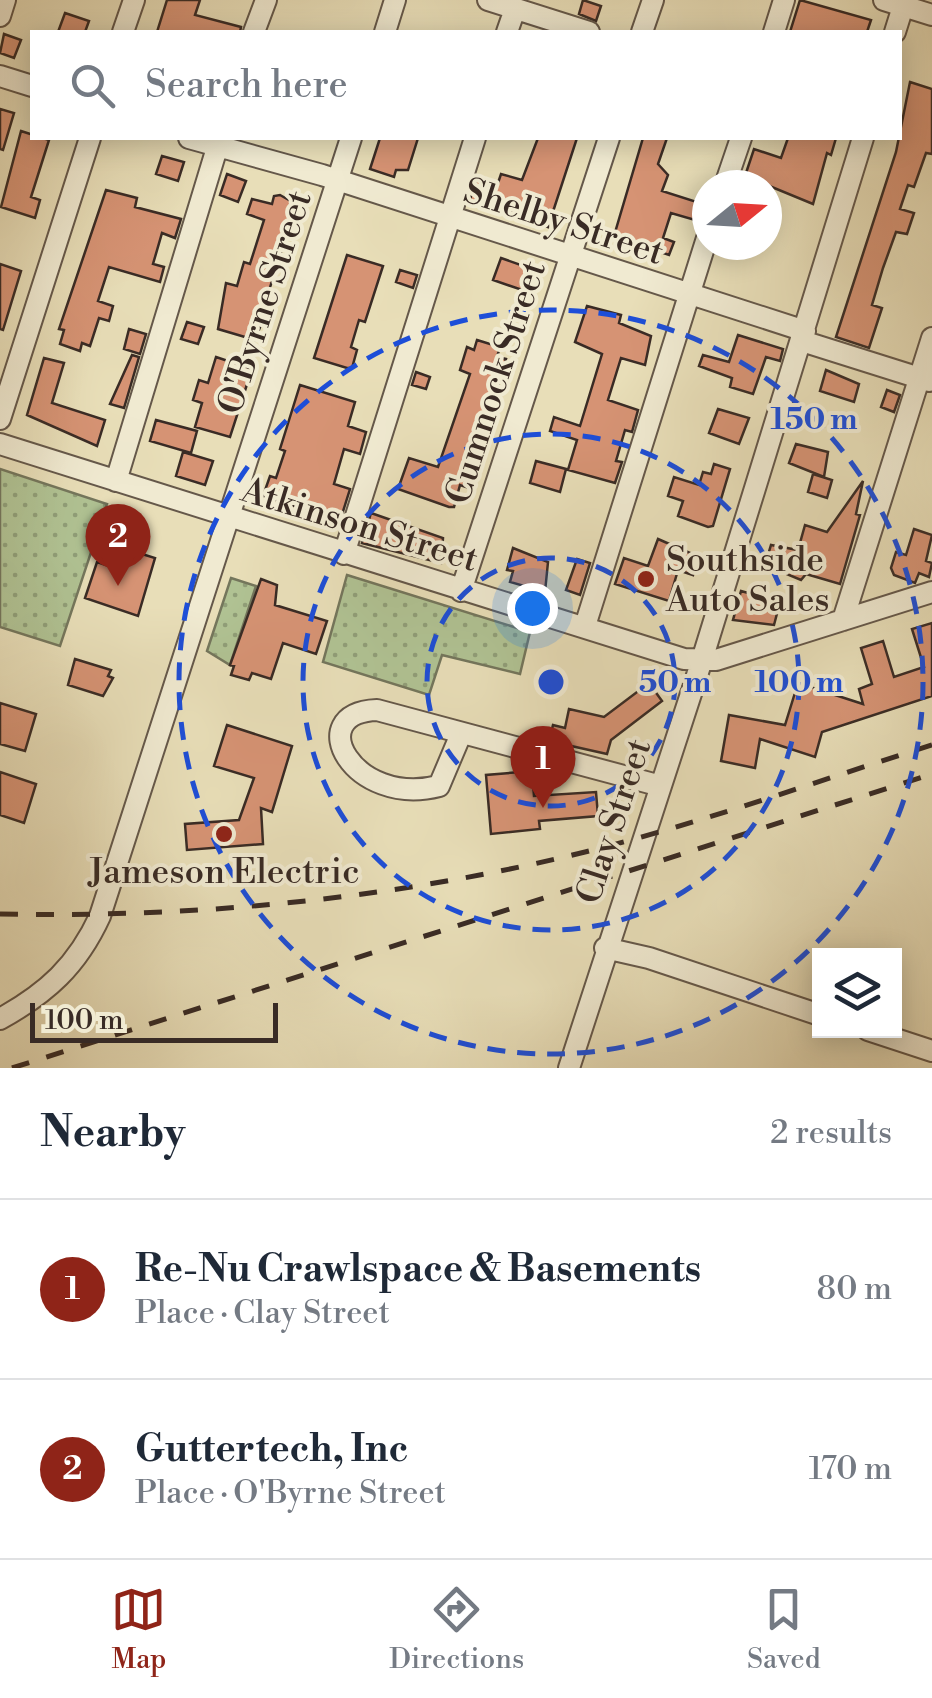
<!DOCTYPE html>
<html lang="en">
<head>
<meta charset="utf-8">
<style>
	body { margin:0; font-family:"Libre Bodoni",serif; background:#f2f2f3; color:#1f2937 }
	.controls { position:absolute; right:30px; bottom:30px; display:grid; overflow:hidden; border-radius:0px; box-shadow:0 5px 25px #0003 }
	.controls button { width:90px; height:90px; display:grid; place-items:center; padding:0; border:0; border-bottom:2px solid #e0e1e3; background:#fff; color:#1f2937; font:50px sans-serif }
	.compass { position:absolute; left:692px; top:170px; width:90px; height:90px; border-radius:50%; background:#fff; box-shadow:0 5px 25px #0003; rotate:72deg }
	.scale { position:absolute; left:30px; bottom:25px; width:248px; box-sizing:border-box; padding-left:10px; border:5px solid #392b25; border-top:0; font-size:28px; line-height:35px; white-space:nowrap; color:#392b25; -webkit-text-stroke:8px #f0ead1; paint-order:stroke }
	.you { position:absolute; left:532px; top:608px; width:35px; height:35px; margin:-25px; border:8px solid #fff; border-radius:50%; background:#1a73e8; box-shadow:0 0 0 15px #1a73e833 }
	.badge { display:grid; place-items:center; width:65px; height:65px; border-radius:50%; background:#8f2418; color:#fff; font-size:32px; font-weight:700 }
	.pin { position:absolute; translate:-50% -82px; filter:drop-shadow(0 2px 5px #0008) }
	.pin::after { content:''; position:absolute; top:52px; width:35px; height:30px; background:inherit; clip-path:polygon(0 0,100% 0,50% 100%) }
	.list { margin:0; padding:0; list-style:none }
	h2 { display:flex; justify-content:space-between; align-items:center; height:130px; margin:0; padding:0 40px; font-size:42px }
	h2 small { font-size:32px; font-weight:400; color:#747a83 }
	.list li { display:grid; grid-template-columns:65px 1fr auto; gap:30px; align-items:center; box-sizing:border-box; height:180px; padding:0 40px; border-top:2px solid #e0e1e3 }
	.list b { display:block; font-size:38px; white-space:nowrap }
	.list p { margin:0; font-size:32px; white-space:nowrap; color:#747a83 }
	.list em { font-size:32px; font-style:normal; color:#747a83 }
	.icon { flex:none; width:55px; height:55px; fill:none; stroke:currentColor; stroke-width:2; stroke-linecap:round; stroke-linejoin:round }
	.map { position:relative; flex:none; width:932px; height:1068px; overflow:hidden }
	.search { position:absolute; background:#fff; box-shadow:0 5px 25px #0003; left:30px; right:30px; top:30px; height:110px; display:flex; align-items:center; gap:25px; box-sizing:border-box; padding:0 35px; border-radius:0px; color:#747a83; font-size:38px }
	.sheet { height:490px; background:#fff }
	nav { display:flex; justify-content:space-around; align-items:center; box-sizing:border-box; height:140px; border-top:2px solid #e0e1e3; background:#fff; font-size:28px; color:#747a83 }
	nav a { display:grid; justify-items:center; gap:5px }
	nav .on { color:#8f2418 }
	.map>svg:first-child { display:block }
	.grass { fill:url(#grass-dots); stroke:#74765c; stroke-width:2.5 }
	.building { fill:#d69374; stroke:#392b25; stroke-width:2.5 }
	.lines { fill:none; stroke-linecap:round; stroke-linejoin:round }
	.minor-casing { stroke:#65584a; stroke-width:24 }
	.minor { stroke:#f0ead1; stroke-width:20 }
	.rail { stroke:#392b25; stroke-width:5; stroke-dasharray:18 18; stroke-linecap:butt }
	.ring { fill:none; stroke:#1d4ed8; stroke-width:5; stroke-dasharray:18 12 }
	.poi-dot { fill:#8f2418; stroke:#f0ead1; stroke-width:4 }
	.labels { text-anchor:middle; stroke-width:8; stroke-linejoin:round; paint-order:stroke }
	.street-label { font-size:35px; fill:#392b25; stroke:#f0ead1 }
	.poi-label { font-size:35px; fill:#392b25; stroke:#f0ead1; text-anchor:start }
	.centre { fill:#1d4ed8; stroke:#f0ead1; stroke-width:5 }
	.ring-label { font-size:30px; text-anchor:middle; font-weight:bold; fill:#1d4ed8; stroke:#f0ead1; stroke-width:8; stroke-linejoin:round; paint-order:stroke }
</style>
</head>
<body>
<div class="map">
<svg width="932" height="1068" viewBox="0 0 932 1068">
	<defs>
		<pattern id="grass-dots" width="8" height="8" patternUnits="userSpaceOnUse" patternTransform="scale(2.5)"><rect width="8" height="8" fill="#b0c293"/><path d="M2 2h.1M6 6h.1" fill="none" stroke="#909e78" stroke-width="1.8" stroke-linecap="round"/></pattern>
	</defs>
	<rect width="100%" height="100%" fill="#e8deb8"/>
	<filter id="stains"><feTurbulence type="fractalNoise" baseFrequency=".002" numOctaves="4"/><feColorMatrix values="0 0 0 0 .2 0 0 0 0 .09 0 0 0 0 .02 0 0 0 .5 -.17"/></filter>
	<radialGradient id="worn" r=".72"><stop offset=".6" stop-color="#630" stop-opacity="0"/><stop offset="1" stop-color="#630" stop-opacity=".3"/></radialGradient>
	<path class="grass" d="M 0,469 L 107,504 L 60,646 L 0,627 Z
		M 347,575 L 530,632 L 520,674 L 442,655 L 429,695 L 323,662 Z
		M 231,578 L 256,586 L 230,665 L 207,651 Z"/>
	<path class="building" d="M 167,0 L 200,0 L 195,15 L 241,27 L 240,32 L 157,32 Z
		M 583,0 L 601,6 L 596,21 L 579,14 Z
		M 800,0 L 871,20 L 867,32 L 790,32 Z
		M 65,13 L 89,21 L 85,32 L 58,32 Z
		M 4,34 L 21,40 L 14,58 L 0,53 Z
		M 910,82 L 932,89 L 932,154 L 926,153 L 914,187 L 908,185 L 900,209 L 914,213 L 907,234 L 896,232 L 883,268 L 872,305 L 882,308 L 869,348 L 836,337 L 896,152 Z
		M 0,109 L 14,113 L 3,150 L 0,149 Z
		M 21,131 L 49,140 L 31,197 L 40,200 L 35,218 L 1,207 Z
		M 380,138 L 418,138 L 408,170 L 396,170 L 394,177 L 370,169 Z
		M 538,138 L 577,138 L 548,227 L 483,201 L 481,207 L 469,203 L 476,180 L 497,186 L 501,174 L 522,180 Z
		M 643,138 L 667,138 L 658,164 L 668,175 L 662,191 L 700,203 L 695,220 L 671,213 L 663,238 L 674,242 L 669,255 L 614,236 Z
		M 788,138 L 836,138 L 831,155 L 827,153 L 813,204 L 767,185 L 743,182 L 754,149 L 781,158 Z
		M 162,156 L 184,162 L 178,181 L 156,174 Z
		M 227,174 L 246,181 L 238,202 L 220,195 Z
		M 106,190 L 137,198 L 135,207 L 181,219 L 175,238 L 162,233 L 153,264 L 164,267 L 160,282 L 109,267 L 98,301 L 113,306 L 109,321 L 99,318 L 90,346 L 82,343 L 80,351 L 60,344 L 64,330 L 59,329 Z
		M 280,195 L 296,204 L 267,297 L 271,299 L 255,340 L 218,329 L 226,283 L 237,286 L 244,262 L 250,264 L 264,220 L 247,214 L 252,199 L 272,204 L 274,196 Z
		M 347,255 L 383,266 L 365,322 L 359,320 L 351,347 L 357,350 L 352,368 L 347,368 L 314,358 Z
		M 501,258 L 535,270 L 528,292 L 493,280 Z
		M 0,264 L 21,271 L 3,330 L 0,329 Z
		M 400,270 L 417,275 L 413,288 L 396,282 Z
		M 587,306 L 621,315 L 619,323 L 651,336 L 645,365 L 621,358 L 608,400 L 638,410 L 632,432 L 625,430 L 616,461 L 622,462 L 615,483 L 568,470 L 577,440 L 550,431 L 554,417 L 580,426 L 602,354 L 575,342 Z
		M 187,322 L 204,327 L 198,344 L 181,339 Z
		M 129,329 L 146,334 L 140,354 L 124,349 Z
		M 738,335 L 783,349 L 780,361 L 766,357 L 753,394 L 730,387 L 732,378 L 699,366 L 703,355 L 729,362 Z
		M 477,340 L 500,347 L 497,357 L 506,359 L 469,488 L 460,485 L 454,507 L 449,507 L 398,489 L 409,458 L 438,467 L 470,374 L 460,370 L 467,347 L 474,350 Z
		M 132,355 L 139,357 L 124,408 L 110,404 Z
		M 216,357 L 252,369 L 230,437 L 195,427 L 202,403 L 193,400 L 199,380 L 208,383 Z
		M 44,358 L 64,363 L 52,403 L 105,420 L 97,446 L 27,415 Z
		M 826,370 L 859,384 L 854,402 L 820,391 Z
		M 416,372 L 430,377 L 426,389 L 412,385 Z
		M 300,385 L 355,402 L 348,426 L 366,432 L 360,454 L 344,449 L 334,484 L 350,489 L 340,521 L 263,496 L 270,476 L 276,478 L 285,451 L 280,449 Z
		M 887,390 L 900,395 L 894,412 L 881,407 Z
		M 718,409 L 749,418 L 739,444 L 709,433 Z
		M 156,420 L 197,431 L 191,453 L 150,441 Z
		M 796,444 L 828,452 L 824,477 L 789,463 Z
		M 183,452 L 213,461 L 205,485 L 176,476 Z
		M 536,461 L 566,469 L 560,492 L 530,483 Z
		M 714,464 L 730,469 L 713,526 L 708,527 L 678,516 L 683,501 L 668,496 L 674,477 L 699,485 L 703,472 L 711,474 Z
		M 813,474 L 832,480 L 827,498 L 808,492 Z
		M 863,481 L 856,514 L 860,515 L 840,584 L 806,574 L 801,580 L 765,565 L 771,545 L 798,550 L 805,525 L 827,532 Z
		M 371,513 L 443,538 L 441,563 L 362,543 Z
		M 914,529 L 932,535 L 926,561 L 932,563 L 929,577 L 919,573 L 915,583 L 894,575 L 891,568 L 896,552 L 906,555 Z
		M 658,539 L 697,556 L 693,575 L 678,570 L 669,601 L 615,584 L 624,558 L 648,566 Z
		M 513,548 L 548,562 L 545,592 L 510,582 L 513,571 L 507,570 Z
		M 126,549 L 155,558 L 138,616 L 85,598 L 97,562 L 118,569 Z
		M 577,559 L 590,563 L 580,595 L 566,590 Z
		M 261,579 L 277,585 L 275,605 L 327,621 L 316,654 L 283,643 L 271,679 L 252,673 L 249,680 L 231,675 L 234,666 L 230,665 Z
		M 741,591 L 780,602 L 774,625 L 733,620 Z
		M 932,623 L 932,696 L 822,732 L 815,757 L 760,739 L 755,768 L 721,761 L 729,715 L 785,725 L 798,683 L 863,704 L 859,689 L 872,684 L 861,648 L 883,641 L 894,677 L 924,667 L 912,629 Z
		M 75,659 L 111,670 L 108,676 L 113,678 L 103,696 L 68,685 Z
		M 649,683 L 662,701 L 611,740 L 607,754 L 549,741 L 553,725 L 565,728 L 569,709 L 604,717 Z
		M 0,703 L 36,714 L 25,751 L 0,744 Z
		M 227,725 L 292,746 L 272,812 L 261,808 L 263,844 L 187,850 L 185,824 L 239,820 L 254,778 L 214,766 Z
		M 532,771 L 534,796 L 596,792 L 598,816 L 539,821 L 540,829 L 491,834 L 486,775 Z
		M 0,772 L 36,784 L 24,823 L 0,815 Z"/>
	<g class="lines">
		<g class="minor-casing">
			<path id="minor" d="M 488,0 L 589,32
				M 884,0 L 932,15
				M 0,16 L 5,0
				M 123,32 L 134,0
				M 254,32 L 266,0
				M 385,32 L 395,0
				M 507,32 L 515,9
				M 642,32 L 653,0
				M 774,32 L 784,0
				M 895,32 L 905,0
				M 0,76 L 32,86
				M 189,138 L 322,175 L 805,331
				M 725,185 L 741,138
				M 802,341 L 929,381
				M 0,419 L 90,138
				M 0,444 L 684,659 L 716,660 L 932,592
				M 116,481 L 220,138
				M 344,554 L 475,138
				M 461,591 L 609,138
				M 843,620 L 932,338
				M 585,626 L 707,238
				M 461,734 L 439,786 C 353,808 301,713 377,710 L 661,786
				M 605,948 L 649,958 L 820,1015
				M 0,1019 C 47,993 77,966 100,916 L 351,138
				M 868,1030 L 932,1051
				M 569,1068 L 702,660 L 863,138"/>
		</g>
		<use href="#minor" class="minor"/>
		<path class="rail" d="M 0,914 C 196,918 394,899 585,852 C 702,823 817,781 932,745
			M 12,1068 L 932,774"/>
	</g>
	<g class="ring">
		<circle cx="551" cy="682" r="124"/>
		<circle cx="551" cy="682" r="248"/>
		<circle cx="551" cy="682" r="372"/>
	</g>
	<g class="poi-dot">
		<circle cx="646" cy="579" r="10"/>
		<circle cx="224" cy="834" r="10"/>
	</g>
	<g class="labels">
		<g class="street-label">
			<text transform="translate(564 221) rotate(18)" y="12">Shelby Street</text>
			<text transform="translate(264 302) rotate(-72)" y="12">O'Byrne Street</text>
			<text transform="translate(495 382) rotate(-72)" y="12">Cumnock Street</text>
			<text transform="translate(360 524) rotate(17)" y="12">Atkinson Street</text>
			<text transform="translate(613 821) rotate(-72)" y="12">Clay Street</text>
		</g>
		<g class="poi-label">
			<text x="666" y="571">Southside<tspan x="666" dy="40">Auto Sales</tspan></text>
			<text x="224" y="883" text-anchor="middle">Jameson Electric</text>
		</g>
	</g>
	<circle cx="551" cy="682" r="15" class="centre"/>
	<g class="ring-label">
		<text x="814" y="429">150 m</text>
		<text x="675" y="692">50 m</text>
		<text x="799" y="692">100 m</text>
	</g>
	<rect width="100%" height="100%" filter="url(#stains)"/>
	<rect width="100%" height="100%" fill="url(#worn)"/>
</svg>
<div class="controls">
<button><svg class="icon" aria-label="layers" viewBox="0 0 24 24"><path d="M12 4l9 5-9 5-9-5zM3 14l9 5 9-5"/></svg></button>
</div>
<svg class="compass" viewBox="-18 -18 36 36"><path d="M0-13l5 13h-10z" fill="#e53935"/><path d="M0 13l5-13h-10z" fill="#747a83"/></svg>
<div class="scale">100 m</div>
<div class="you"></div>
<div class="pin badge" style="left:543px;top:808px">1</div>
<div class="pin badge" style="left:118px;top:586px">2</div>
<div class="search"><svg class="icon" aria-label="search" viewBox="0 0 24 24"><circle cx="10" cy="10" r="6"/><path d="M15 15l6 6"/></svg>Search here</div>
</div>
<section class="sheet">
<h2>Nearby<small>2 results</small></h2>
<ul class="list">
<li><span class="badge">1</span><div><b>Re-Nu Crawlspace &amp; Basements</b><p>Place · Clay Street</p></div><em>80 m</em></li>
<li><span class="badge">2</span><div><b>Guttertech, Inc</b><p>Place · O'Byrne Street</p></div><em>170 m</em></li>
</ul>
</section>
<nav>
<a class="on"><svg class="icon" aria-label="map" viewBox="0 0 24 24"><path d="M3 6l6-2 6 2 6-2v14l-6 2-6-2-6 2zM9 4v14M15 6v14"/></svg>Map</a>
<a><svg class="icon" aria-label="directions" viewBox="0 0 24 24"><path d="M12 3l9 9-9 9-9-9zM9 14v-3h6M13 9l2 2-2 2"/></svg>Directions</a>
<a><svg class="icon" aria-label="saved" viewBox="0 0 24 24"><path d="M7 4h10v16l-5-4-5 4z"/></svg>Saved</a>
</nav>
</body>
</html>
